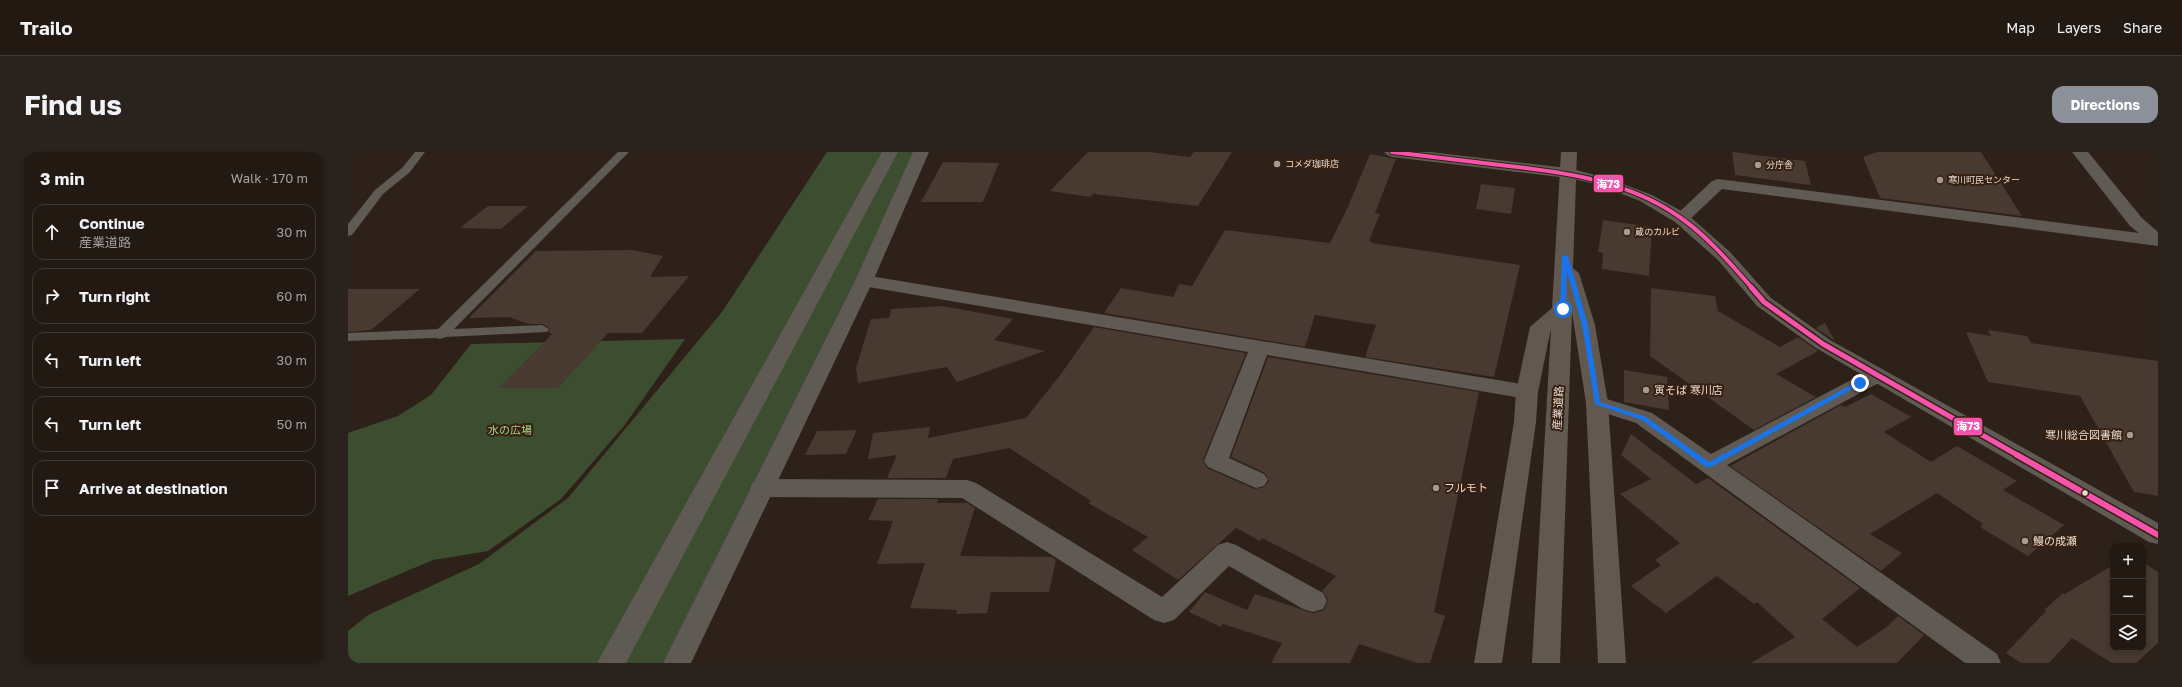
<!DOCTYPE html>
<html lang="en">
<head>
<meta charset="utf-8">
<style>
	body { margin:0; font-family:"Golos Text","Noto Sans JP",sans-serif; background:#2a221c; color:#f1f3f6 }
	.controls { position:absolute; right:12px; bottom:12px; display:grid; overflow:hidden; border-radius:8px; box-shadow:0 2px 6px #0003 }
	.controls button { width:36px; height:36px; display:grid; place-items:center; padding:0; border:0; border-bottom:1px solid #3f3833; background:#221913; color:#f1f3f6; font:20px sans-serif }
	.stop { position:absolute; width:12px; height:12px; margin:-9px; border:3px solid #1a73e8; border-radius:50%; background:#fff }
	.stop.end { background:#1a73e8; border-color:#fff; box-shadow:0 1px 4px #0008 }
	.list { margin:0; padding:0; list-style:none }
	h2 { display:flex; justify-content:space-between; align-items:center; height:52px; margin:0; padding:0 16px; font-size:17px }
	h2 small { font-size:13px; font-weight:400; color:#a2a0a0 }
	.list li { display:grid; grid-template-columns:26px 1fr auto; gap:12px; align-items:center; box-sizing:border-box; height:56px; margin:0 8px 8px; padding:0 8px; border:1px solid #3f3833; border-radius:12px }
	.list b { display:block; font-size:15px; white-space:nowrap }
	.list p { margin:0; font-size:13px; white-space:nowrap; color:#a2a0a0 }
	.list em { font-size:13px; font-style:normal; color:#a2a0a0 }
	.icon { flex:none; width:22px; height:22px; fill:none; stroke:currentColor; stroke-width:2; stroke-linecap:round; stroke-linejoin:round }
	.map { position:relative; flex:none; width:1810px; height:511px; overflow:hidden; border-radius:12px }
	header { display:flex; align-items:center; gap:24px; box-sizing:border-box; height:56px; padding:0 20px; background:#221913; border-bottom:1px solid #3f3833 }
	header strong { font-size:19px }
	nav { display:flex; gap:22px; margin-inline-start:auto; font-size:14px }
	.intro { display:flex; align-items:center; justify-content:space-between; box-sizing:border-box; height:96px; padding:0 24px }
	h1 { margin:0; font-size:28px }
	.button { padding:10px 18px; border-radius:12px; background:#8c9099; color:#fff; font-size:14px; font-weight:700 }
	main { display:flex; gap:24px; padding:0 24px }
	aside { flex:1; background:#221913; border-radius:12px; box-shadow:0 2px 6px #0003 }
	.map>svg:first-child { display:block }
	.green { fill:#3c4e2f }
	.building { fill:#483a30 }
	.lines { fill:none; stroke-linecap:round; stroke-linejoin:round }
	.service { fill:#5f5a53; fill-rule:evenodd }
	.minor { fill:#5f5a53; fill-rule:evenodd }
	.tertiary { fill:#5f5a53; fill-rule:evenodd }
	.primary { fill:#615950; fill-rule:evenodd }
	.bus-1-far2-casing { stroke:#362011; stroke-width:6 }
	.bus-1-far1-casing { stroke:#362011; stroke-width:8 }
	.bus-1-casing { stroke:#362011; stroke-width:9 }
	.bus-1-far2 { stroke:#f653ac; stroke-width:4 }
	.bus-1-far1 { stroke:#f653ac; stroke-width:5 }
	.bus-1 { stroke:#f653ac; stroke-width:6 }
	.route { fill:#1a73e8 }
	.poi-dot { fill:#a89a91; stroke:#362011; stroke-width:1.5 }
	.bus-dot { fill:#eadbd2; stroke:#362011; stroke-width:1.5 }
	.labels { text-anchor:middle; stroke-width:4; stroke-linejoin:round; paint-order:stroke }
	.far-poi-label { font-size:9px; fill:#eadbd2; stroke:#362011; text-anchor:start }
	.poi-label { font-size:11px; fill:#eadbd2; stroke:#362011; text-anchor:start }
	.street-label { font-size:11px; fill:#eadbd2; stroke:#362011 }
	.park-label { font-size:11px; fill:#a3cf8d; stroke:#362011 }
	.line-badge { stroke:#362011; stroke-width:1.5 }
	.badge-label { font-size:11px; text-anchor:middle; font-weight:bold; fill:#fff }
</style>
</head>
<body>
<header>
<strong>Trailo</strong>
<nav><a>Map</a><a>Layers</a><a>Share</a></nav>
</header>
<div class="intro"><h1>Find us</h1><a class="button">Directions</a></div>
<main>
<aside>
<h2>3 min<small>Walk · 170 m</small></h2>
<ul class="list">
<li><svg class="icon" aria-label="ahead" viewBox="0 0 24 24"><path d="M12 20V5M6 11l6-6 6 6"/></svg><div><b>Continue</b><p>産業道路</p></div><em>30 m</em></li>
<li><svg class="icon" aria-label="right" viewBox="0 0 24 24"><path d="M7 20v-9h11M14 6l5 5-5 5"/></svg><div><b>Turn right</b></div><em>60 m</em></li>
<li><svg class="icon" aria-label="left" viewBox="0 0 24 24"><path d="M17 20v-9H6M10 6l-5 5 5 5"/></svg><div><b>Turn left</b></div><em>30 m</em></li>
<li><svg class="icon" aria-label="left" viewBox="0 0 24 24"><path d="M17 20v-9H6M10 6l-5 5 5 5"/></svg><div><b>Turn left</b></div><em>50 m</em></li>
<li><svg class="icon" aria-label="arrive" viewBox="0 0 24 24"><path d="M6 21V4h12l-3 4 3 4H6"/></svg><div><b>Arrive at destination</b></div></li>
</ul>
</aside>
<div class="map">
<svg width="1810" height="511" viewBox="0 0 1810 511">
	<rect width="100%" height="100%" fill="#2e2119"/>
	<path class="green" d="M 479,0 L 568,0 L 491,176 L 325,511 L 0,511 L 0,479 L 20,463 L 131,412 L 220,346 L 374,160 Z
		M 337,187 L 276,274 L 213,347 L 140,399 L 85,408 L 0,444 L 0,281 L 50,264 L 83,243 L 123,192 Z"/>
	<path class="building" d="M 740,0 L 800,0 L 842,5 L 846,0 L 884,0 L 850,54 L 745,42 L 742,45 L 702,39 Z
		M 1384,0 L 1457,9 L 1463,33 L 1387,23 Z
		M 1529,0 L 1633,0 L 1674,64 L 1532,46 L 1515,5 Z
		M 1022,2 L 1048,7 L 1027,61 L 1032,62 L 1021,89 L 1024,90 L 1024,91 L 1172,113 L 1146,225 L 1017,205 L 1028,173 L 967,163 L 957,195 L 756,161 L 773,136 L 825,145 L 831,132 L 844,134 L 877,78 L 982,91 L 999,57 Z
		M 595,10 L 651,11 L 635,50 L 573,50 Z
		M 1133,32 L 1167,36 L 1163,62 L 1128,57 Z
		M 140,54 L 180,54 L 153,77 L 112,76 Z
		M 1255,68 L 1304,75 L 1301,124 L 1254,117 L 1255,101 L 1250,100 Z
		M 284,98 L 315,104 L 302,125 L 341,124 L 294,181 L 260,181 L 210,236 L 151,236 L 204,182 L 200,180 L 202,177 L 195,172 L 180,172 L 161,165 L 121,166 L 188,99 Z
		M 1303,136 L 1367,144 L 1370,159 L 1432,195 L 1450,185 L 1470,199 L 1428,222 L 1468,245 L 1406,278 L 1302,204 Z
		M 0,137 L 72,137 L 23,178 L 0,180 Z
		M 595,154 L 665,167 L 646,188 L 697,199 L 609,230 L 599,215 L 510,231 L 508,216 L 523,167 L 541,166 L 543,157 Z
		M 1477,171 L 1487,189 L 1468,176 Z
		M 746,175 L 898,201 L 855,308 L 859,316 L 907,337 L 916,335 L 921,329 L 917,321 L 883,305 L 920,205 L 1131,240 L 1086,460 L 1097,464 L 1082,511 L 1069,511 L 1011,492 L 1002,511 L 923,511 L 934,491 L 875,472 L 873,475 L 841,460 L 857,440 L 899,458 L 907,442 L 965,461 L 976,458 L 980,448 L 974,439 L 988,424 L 914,386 L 912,389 L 888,376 L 830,428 L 784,398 L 800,385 L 740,351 L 743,349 L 661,296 L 605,307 L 598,326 L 539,326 L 549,303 L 520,307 L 525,281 L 582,275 L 580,286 L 678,266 L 713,222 Z
		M 1640,178 L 1679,184 L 1683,191 L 1810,209 L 1810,344 L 1786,340 L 1732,244 L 1640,230 L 1618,180 L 1643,184 Z
		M 1276,218 L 1319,225 L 1321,258 L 1276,250 Z
		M 1523,242 L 1563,265 L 1536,280 L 1583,310 L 1609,294 L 1669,329 L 1655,338 L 1716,373 L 1680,404 L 1632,375 L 1635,372 L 1589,341 L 1522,382 L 1554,401 L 1533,419 L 1382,314 L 1493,253 L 1497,255 Z
		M 509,278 L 498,302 L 457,303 L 469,279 Z
		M 1283,282 L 1348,332 L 1360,326 L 1512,436 L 1474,467 L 1509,495 L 1540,474 L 1550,464 L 1576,483 L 1549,511 L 1403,511 L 1447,485 L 1409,450 L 1406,452 L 1369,424 L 1318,461 L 1283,434 L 1313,413 L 1307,408 L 1332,391 L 1272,342 L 1303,327 L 1273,303 Z
		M 530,347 L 590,347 L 589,351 L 619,351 L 627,356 L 612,404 L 704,405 L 708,408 L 701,440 L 643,440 L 639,461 L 608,462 L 609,458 L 562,456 L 577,411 L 529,412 L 545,369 L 520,368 Z
		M 1795,410 L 1810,420 L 1810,491 L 1788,511 L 1764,511 L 1724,486 L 1701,511 L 1673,511 L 1658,501 L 1698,459 L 1696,458 L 1715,441 L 1717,442 L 1765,413 L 1765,496 L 1795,496 Z"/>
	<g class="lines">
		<path class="service" d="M 67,0 L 77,0 L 62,20 L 35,42 L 4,83 L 0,84 L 0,72 L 27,38 L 54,16 Z
			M 270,0 L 281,0 L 106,177 L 194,173 L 201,177 L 199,180 L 98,185 L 92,187 L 87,186 L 0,189 L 0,181 L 90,177 Z"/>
		<path class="minor" d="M 1724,0 L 1740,0 L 1794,66 L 1810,80 L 1810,94 L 1374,37 L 1339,70 L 1327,70 L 1325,66 L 1364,29 L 1370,27 L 1791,81 L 1782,74 Z
			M 516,123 L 1179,233 L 1187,235 L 1190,240 L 1187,245 L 1179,247 L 919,203 L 881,306 L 916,322 L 920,328 L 916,334 L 908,336 L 860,315 L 856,309 L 900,200 L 509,133 L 507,129 L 509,125 Z
			M 1529,216 L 1536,218 L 1540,223 L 1536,228 L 1379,313 L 1649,502 L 1653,511 L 1617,511 L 1288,271 L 1241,256 L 1238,251 L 1241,246 L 1249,244 L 1304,261 L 1363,302 L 1522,218 Z
			M 414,327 L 619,328 L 628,331 L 814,445 L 870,393 L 879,390 L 888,393 L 975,441 L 979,449 L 975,457 L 965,460 L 955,457 L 881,414 L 826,468 L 816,471 L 806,468 L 614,346 L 414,345 L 405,342 L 402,336 L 405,330 Z"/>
		<path class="tertiary" d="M 534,0 L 550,0 L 278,511 L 249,511 Z
			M 565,0 L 581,0 L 525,129 L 343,511 L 315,511 L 507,129 Z
			M 1036,0 L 1082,0 L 1220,16 L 1259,26 L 1304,43 L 1339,62 L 1382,100 L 1423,146 L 1482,188 L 1810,371 L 1810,392 L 1801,390 L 1468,196 L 1409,154 L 1370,108 L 1327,70 L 1292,49 L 1248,32 L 1220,26 L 1044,5 L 1039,3 Z"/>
		<path class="primary" d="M 1213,0 L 1229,0 L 1225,116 L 1231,121 L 1247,173 L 1260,251 L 1278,511 L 1250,511 L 1238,251 L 1224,160 L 1212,511 L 1184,511 L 1203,176 L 1190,240 L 1188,270 L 1154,511 L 1126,511 L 1166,270 L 1168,240 L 1182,175 L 1204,156 Z"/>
		<g class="bus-1-far2-casing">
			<path id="bus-1-far2" d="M 1044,0 C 1080,4 1116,9 1152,13 C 1215,20 1280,28 1333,66 C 1360,85 1382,111 1404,136"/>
		</g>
		<g class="bus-1-far1-casing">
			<path id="bus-1-far1" d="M 1403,135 L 1416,150 L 1475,192 L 1671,304"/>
		</g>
		<g class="bus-1-casing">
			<path id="bus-1" d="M 1669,303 L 1810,383"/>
		</g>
		<use href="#bus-1-far2" class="bus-1-far2"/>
		<use href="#bus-1-far1" class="bus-1-far1"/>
		<use href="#bus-1" class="bus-1"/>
	</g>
	<path class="route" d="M 1217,103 L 1220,104 L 1240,173 L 1252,250 L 1298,265 L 1361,310 L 1510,229 L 1515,231 L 1363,315 L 1358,315 L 1294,268 L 1247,252 L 1234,173 L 1219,120 L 1218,157 L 1215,159 L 1212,157 L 1214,104 Z"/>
	<g class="poi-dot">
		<circle cx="929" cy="12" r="4"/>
		<circle cx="1410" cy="13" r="4"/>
		<circle cx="1592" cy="28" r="4"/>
		<circle cx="1279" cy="80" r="4"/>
		<circle cx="1298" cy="238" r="4"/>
		<circle cx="1782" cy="283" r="4"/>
		<circle cx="1088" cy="336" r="4"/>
		<circle cx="1677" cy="389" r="4"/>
	</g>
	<circle class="bus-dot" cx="1737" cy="341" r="3.5"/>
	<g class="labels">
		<g class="far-poi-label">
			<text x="937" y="15">コメダ珈琲店</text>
			<text x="1418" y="16">分庁舎</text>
			<text x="1600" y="31">寒川町民センター</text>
			<text x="1287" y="83">蔵のカルビ</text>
		</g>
		<g class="poi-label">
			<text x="1306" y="242">寅そば 寒川店</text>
			<text x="1774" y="287" text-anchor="end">寒川総合図書館</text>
			<text x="1096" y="340">フルモト</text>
			<text x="1685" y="393">鰻の成瀬</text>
		</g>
		<g class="street-label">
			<text transform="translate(1210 256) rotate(-87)" y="4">産業道路</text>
		</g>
		<g class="park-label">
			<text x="162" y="282">水の広場</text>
		</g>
	</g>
	<g class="line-badge">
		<rect x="1245" y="22" width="31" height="19" rx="4" fill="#f653ac"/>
		<rect x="1605" y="265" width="30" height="19" rx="4" fill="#f653ac"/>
	</g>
	<g class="badge-label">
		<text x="1260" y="36">海73</text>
		<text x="1620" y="278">海73</text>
	</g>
</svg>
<div class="controls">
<button>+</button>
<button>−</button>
<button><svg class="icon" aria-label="layers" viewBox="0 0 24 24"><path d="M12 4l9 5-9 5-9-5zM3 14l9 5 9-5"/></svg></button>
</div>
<div class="stop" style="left:1215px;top:157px"></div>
<div class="stop end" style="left:1512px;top:231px"></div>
</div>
</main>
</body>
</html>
